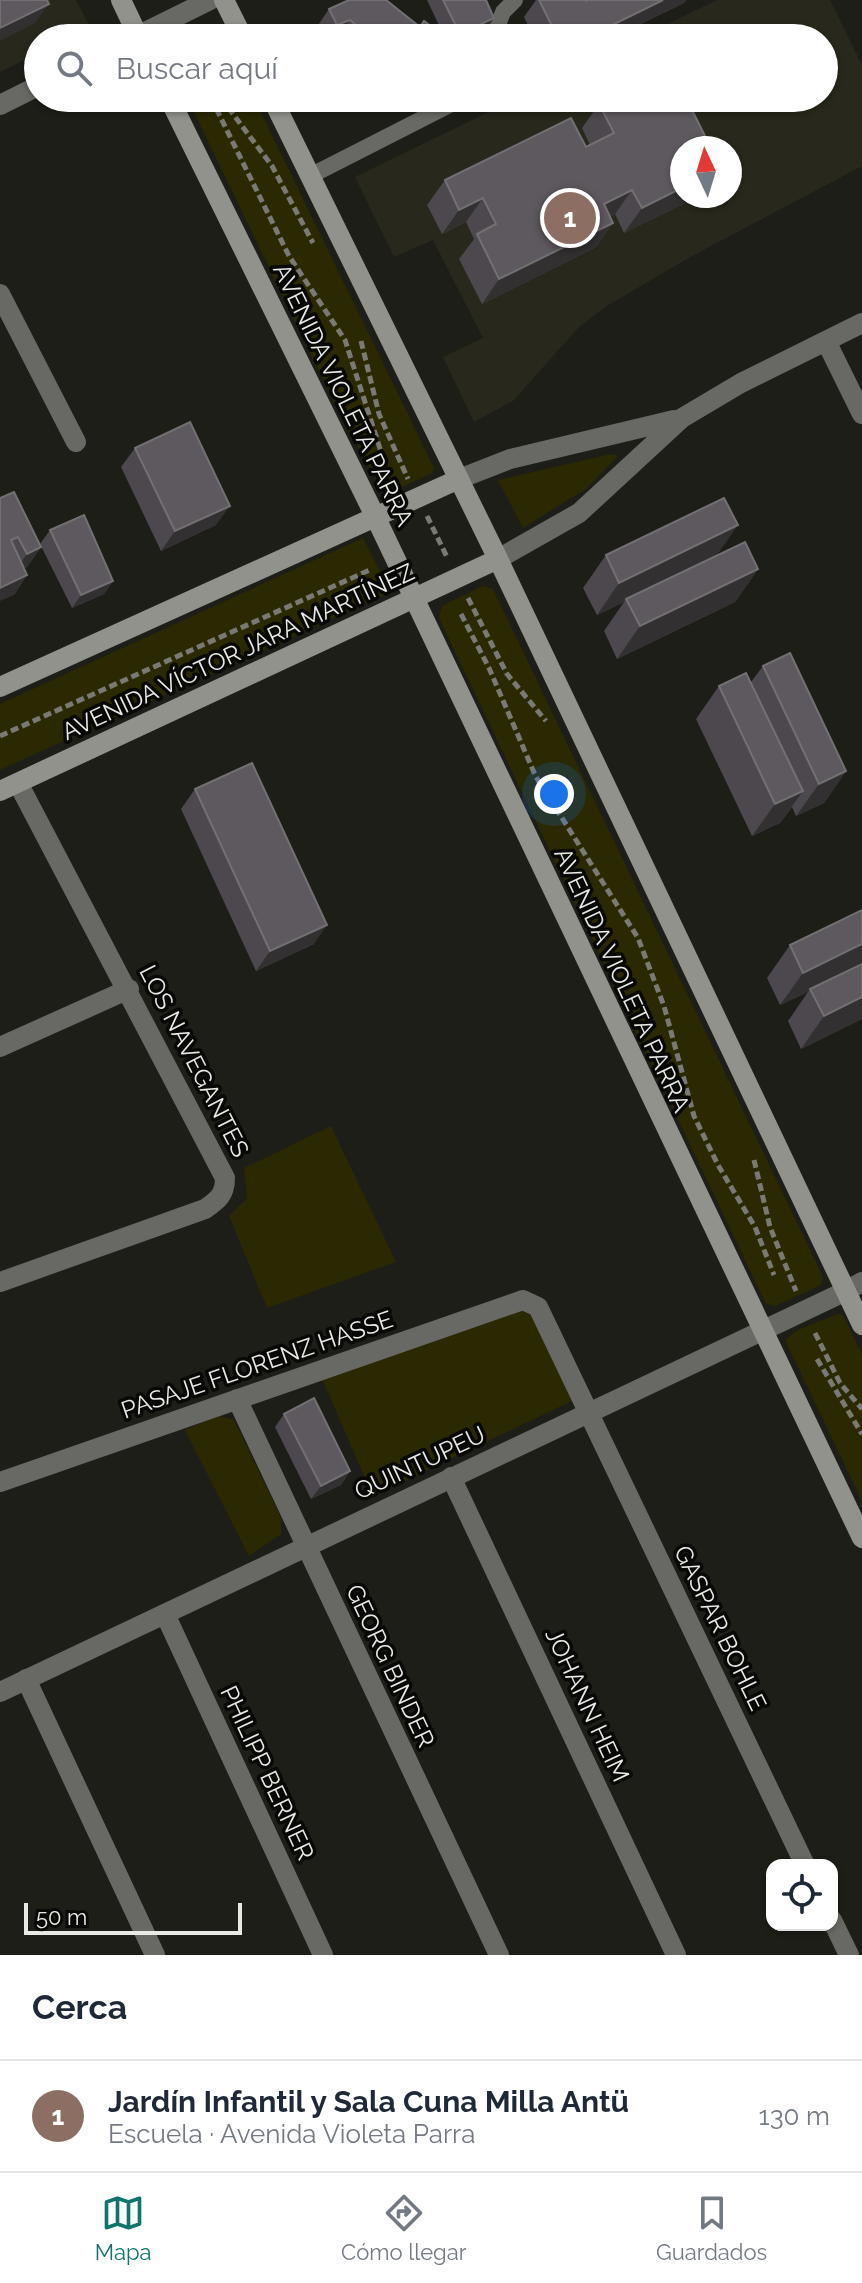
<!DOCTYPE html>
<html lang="es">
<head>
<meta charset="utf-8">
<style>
	body { margin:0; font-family:Raleway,sans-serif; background:#f6f6f7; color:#1f2937 }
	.controls { position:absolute; right:24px; bottom:24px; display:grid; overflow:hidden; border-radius:16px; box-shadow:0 2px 6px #0004 }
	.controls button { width:72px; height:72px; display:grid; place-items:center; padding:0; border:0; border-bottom:2px solid #e0e1e3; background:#fff; color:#1f2937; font:40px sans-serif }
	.compass { position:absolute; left:670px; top:136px; width:72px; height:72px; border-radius:50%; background:#fff; box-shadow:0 2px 6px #0004; rotate:356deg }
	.scale { position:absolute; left:24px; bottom:20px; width:218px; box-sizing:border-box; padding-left:8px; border:4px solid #e9e9e5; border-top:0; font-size:22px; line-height:28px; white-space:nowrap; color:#e9e9e5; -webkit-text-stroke:6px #080806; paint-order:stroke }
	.you { position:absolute; left:554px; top:794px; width:28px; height:28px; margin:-20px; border:6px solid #fff; border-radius:50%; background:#1a73e8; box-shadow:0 0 0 12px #1a73e833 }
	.badge { display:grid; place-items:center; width:52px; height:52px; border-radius:50%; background:#0f766e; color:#fff; font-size:26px; font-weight:700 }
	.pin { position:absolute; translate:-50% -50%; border:4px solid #fff; box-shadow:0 2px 8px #0006 }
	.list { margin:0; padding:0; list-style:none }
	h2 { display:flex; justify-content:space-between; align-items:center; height:104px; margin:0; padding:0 32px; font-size:34px }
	h2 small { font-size:26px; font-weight:400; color:#747a83 }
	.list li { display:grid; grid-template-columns:52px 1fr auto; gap:24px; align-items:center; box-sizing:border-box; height:112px; padding:0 32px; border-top:2px solid #e0e1e3 }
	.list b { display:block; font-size:30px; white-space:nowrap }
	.list p { margin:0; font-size:26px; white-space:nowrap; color:#747a83 }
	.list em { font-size:26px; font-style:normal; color:#747a83 }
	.icon { flex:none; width:44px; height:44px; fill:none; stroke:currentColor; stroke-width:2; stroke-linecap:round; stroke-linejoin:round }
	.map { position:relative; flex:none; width:862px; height:1955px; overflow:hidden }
	.search { position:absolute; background:#fff; box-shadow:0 2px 6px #0004; left:24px; right:24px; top:24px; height:88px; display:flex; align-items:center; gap:20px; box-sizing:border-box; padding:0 28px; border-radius:44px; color:#747a83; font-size:30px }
	.sheet { height:216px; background:#fff }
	nav { display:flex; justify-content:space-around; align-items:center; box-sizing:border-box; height:112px; border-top:2px solid #e0e1e3; background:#fff; font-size:22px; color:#747a83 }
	nav a { display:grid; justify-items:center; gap:4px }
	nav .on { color:#0f766e }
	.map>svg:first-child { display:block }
	.built { fill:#28281c; fill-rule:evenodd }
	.green { fill:#2a2902 }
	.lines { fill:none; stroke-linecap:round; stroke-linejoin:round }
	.path { stroke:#7a7a75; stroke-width:5; stroke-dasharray:8 4; stroke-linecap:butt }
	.service { stroke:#686864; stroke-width:16 }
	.minor { stroke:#686864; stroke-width:20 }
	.tertiary { stroke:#686864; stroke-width:20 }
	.secondary { stroke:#92928d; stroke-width:20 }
	.wall { fill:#4d484d }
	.shaded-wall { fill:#333031 }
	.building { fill:#5e595e; stroke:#737073; stroke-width:2 }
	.labels { text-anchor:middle; stroke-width:7; stroke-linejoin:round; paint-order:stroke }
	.street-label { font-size:24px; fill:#e9e9e5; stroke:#080806 }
</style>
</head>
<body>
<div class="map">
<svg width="862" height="1955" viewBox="0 0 862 1955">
	<rect width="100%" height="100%" fill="#1e1e18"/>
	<path class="built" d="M 0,0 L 76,0 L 90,27 L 68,38 L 38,38 L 38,53 L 0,72 Z
		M 717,0 L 830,0 L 862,65 L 862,166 L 692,256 L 605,307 L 578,328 L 513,401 L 474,422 L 443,357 L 483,338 L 433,240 L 394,257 L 355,177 L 517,98 L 824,98 L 824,38 L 639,38 ZM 682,148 L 730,148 L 730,196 L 682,196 Z"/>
	<path class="green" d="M 187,98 L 254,98 L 434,468 L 432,473 L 385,495 L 343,420 Z
		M 611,454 L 618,456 L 586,489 L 523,528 L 498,480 Z
		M 363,538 L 391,592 L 0,770 L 0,704 Z
		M 483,586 L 493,589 L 823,1277 L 821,1285 L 775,1306 L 766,1304 L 439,618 L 442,606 Z
		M 331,1126 L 396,1262 L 267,1308 L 229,1216 L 247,1198 L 244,1168 Z
		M 521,1308 L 530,1309 L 574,1400 L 373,1496 L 322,1379 Z
		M 838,1314 L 843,1315 L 862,1354 L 862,1501 L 785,1340 L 798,1330 Z
		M 218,1416 L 234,1420 L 281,1518 L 281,1534 L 249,1556 L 185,1430 Z"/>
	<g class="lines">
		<path class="path" d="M 211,98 L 289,256 L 345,340 L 384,461
			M 221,98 L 272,166 L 313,243
			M 361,341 L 379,414 L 408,479
			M 427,516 L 447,557
			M 468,598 L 507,674 L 546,721
			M 461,614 L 489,668 L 536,777 L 638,938 L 664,1006 L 694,1116 L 718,1165 L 755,1227 L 774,1275
			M 0,736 L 372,569
			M 754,1160 L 770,1227 L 796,1291
			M 815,1333 L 840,1383 L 862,1409
			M 817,1359 L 862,1434"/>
		<path class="service" d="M 493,38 L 503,12 L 515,0
			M 310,176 L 463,98"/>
		<path class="minor" d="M 133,38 L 210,0
			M 0,105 L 38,86
			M 0,294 L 76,442
			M 826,341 L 862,414
			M 459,479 L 510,459 L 674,420
			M 498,559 L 579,513 L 682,418 L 741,383 L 862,323
			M 0,1047 L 129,989
			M 0,1282 L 205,1209 C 218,1200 225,1195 225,1178 L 18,783
			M 846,1291 L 862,1282
			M 237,1399 L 499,1955
			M 451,1477 L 676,1955
			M 0,1482 L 523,1300 L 538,1307 L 805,1865
			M 165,1614 L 323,1955
			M 26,1679 L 155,1955
			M 832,1920 L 849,1955"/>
		<path class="tertiary" d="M 0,1692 L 846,1291"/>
		<path class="secondary" d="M 121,0 L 139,38
			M 224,0 L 243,38
			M 169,98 L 375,516 L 862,1538
			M 272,98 L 498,559 L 862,1325
			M 0,687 L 459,479
			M 0,791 L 498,559"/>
	</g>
	<path class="wall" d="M 427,0 L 486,0 L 494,18 L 485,31 L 471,38 L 445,38 Z
		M 536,0 L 585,0 L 586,1 L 588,0 L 686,0 L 684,3 L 612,38 L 534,38 L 524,17 Z
		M 386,2 L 420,27 L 443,38 L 314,38 L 312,34 L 329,9 Z
		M 599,104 L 682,196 L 699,196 L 624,233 L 615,214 L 610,217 L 613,223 L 596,247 L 482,304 L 459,259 L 474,239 L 466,222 L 442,234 L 427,205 L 445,180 L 586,147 L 590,145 L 582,128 Z
		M 135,448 L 216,525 L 161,551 L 121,467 Z
		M 0,498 L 41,547 L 27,567 L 24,568 L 27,575 L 14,595 Z
		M 50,530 L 113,581 L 104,594 L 72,608 L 40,544 Z
		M 606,555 L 717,555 L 758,569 L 735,602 L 617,659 L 604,631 L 624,602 L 597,615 L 583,588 Z
		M 763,666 L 846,771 L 824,803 L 796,816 L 792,807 L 780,823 L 752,836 L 696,719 L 719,686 L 751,682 Z
		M 195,789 L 314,944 L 256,971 L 181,809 Z
		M 790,945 L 862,1019 L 801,1049 L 788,1021 L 808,992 L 780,1005 L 767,978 Z
		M 284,1414 L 350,1471 L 341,1485 L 311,1499 L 275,1427 Z"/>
	<path class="shaded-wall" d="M 663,0 L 686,0 L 684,3 L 612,38 L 586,38 Z
		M 49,4 L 35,23 L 0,41 L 0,28 Z
		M 494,18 L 485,31 L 471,38 L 457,38 L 460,34 Z
		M 350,20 L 337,38 L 328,38 L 337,25 Z
		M 682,188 L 682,196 L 699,196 L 624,233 L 642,208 Z
		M 632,190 L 615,214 L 586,229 L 604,204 Z
		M 483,198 L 466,222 L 442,234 L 459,210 Z
		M 613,223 L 596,247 L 482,304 L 499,279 Z
		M 230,506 L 216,525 L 161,551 L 175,531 Z
		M 738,525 L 715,558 L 626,599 L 624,602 L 597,615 L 619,583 Z
		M 41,547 L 27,567 L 13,574 L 27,554 Z
		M 758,569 L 735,602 L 617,659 L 640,626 Z
		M 27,575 L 14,595 L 0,601 L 0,588 Z
		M 113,581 L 104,594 L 72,608 L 81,595 Z
		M 846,771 L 824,803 L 796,816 L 819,784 Z
		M 803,791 L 780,823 L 752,836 L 775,804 Z
		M 327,925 L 314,944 L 256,971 L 270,951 Z
		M 862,944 L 862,966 L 810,989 L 808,992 L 780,1005 L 803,973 Z
		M 862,997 L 862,1019 L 801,1049 L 824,1016 Z
		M 350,1471 L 341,1485 L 311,1499 L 321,1486 Z"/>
	<path class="building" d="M 0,0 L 47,0 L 49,4 L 0,28 Z
		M 349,0 L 386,0 L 420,27 L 424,21 L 444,36 L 443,38 L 371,38 L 350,20 L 337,25 L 329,9 Z
		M 443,0 L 486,0 L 494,18 L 460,34 Z
		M 539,0 L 585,0 L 586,1 L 588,0 L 663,0 L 586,38 L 558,38 Z
		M 611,98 L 686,98 L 711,148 L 682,148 L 682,188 L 642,208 L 632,190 L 604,204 L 613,223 L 499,279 L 477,234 L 496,224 L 483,198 L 459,210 L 445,180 L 571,118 L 586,147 L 614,133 L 599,104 Z
		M 190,422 L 230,506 L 175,531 L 135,448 Z
		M 14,492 L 41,547 L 27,554 L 18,537 L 11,540 L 27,575 L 0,588 L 0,498 Z
		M 724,498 L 738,525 L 619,583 L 606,555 Z
		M 84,515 L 113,581 L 81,595 L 50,530 Z
		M 745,542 L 758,569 L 640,626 L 626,599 Z
		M 790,653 L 846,771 L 819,784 L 763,666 Z
		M 746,673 L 803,791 L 775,804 L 719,686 Z
		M 252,763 L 327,925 L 270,951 L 195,789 Z
		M 862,910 L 862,944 L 803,973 L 790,945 Z
		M 862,964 L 862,997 L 824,1016 L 810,989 Z
		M 314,1398 L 350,1471 L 321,1486 L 284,1414 Z"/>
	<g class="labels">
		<g class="street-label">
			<text transform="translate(343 395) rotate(64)" y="8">AVENIDA VIOLETA PARRA</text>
			<text transform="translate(238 652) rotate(-25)" y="8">AVENIDA VÍCTOR JARA MARTÍNEZ</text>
			<text transform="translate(622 980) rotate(65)" y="8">AVENIDA VIOLETA PARRA</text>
			<text transform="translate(194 1061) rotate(63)" y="8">LOS NAVEGANTES</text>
			<text transform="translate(257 1365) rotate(-19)" y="8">PASAJE FLORENZ HASSE</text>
			<text transform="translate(420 1463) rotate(-25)" y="8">QUINTUPEU</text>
			<text transform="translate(720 1628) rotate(64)" y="8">GASPAR BOHLE</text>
			<text transform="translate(390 1666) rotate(65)" y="8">GEORG BINDER</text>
			<text transform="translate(587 1705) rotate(65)" y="8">JOHANN HEIM</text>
			<text transform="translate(267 1773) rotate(65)" y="8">PHILIPP BERNER</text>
		</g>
	</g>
</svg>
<div class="controls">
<button><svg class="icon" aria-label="locate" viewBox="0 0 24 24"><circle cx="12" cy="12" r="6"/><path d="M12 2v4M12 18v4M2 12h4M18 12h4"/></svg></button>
</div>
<svg class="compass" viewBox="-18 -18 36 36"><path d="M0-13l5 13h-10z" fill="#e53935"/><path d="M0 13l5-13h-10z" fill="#747a83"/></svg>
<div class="scale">50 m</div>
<div class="you"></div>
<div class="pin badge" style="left:570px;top:218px;background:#8d6e63">1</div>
<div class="search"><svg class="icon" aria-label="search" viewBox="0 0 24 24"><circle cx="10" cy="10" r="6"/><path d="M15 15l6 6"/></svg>Buscar aquí</div>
</div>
<section class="sheet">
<h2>Cerca<small></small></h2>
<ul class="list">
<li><span class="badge" style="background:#8d6e63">1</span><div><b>Jardín Infantil y Sala Cuna Milla Antü</b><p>Escuela · Avenida Violeta Parra</p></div><em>130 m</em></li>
</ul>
</section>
<nav>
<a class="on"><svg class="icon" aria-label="map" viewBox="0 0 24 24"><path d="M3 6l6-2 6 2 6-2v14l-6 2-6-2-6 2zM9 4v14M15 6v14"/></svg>Mapa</a>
<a><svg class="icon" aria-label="directions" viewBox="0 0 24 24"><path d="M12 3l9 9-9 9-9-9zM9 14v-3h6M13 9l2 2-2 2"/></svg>Cómo llegar</a>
<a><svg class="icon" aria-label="saved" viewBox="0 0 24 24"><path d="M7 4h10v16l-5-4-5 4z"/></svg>Guardados</a>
</nav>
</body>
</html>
